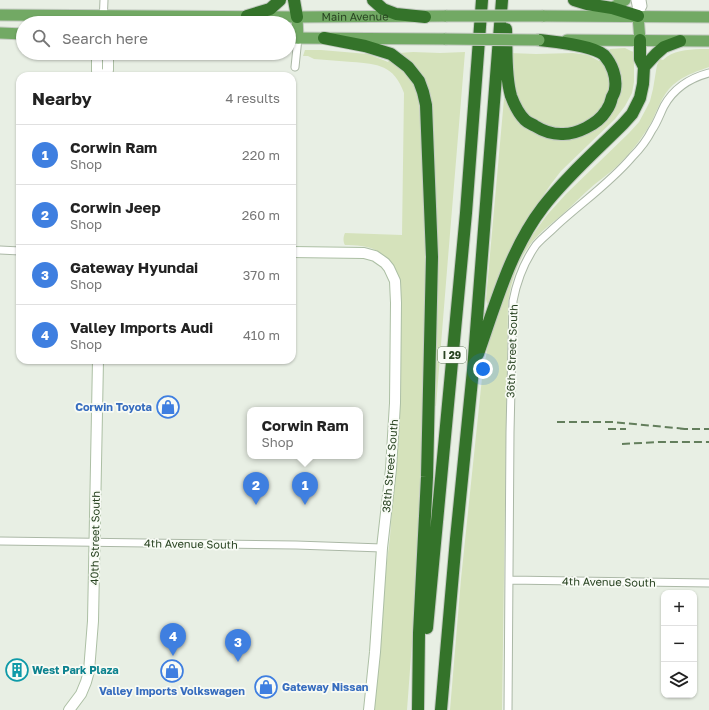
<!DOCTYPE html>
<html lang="en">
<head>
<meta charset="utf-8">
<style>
	body { margin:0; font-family:"Golos Text",sans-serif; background:#f6f6f6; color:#222 }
	.controls { position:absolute; right:12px; bottom:12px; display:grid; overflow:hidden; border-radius:8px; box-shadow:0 1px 3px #0004 }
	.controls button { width:36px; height:36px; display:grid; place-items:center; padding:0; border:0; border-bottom:1px solid #e0e0e0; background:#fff; color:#222; font:20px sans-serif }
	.you { position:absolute; left:483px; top:369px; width:14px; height:14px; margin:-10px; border:3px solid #fff; border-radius:50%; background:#1a73e8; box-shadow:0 0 0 6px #1a73e833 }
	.badge { display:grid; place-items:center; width:26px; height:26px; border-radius:50%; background:#85386e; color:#fff; font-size:13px; font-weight:700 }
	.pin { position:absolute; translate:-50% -33px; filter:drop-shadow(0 1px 2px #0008) }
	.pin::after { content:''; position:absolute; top:21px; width:14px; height:12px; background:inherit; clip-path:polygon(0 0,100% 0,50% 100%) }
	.popup { position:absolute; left:247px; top:407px; width:116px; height:52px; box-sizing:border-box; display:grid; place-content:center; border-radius:8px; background:#fff; filter:drop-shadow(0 1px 3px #0005); font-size:13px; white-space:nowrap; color:#767676 }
	.popup b { font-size:15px; color:#222 }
	.popup::after { content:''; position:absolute; left:50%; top:100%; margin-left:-8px; border:8px solid transparent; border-top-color:#fff }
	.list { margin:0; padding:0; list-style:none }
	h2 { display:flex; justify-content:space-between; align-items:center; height:52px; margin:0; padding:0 16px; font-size:17px }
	h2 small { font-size:13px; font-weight:400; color:#767676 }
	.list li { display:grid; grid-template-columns:26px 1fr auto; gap:12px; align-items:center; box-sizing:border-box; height:60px; padding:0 16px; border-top:1px solid #e0e0e0 }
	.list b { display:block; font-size:15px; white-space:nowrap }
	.list p { margin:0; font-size:13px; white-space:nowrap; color:#767676 }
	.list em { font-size:13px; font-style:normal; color:#767676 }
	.icon { flex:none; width:22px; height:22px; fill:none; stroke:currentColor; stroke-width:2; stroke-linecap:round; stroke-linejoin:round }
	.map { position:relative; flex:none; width:709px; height:710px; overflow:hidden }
	.search { position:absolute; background:#fff; box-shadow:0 1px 3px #0004; left:16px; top:16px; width:280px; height:44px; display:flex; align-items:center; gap:10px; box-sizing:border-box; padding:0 14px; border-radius:22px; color:#767676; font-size:15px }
	.panel { position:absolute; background:#fff; box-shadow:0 1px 3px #0004; left:16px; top:72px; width:280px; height:292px; border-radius:12px }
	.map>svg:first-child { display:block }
	.green { fill:#d5e2bb }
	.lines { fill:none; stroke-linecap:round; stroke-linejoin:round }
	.street-casing { stroke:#abb8a6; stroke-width:9 }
	.secondary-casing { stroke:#acbfa4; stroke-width:12 }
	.primary-casing { stroke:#c3cac1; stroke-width:13 }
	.highway-casing { stroke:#c3cac1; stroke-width:14 }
	.street { stroke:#fff; stroke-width:7 }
	.secondary { stroke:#fff; stroke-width:10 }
	.primary { stroke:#72a964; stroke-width:11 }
	.highway { stroke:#34732a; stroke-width:12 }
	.rail { stroke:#637e5c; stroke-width:2; stroke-dasharray:8 4; stroke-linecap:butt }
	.primary-bridge-casing { stroke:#c3cac1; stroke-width:13; stroke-linecap:butt }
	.primary-bridge { stroke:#72a964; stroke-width:11 }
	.labels { text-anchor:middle; stroke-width:3.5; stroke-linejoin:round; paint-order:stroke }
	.shield { fill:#f8fbf5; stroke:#667a61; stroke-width:1 }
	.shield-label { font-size:10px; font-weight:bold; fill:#284321 }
	.street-label { font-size:11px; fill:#284321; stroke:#f8fbf5 }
	.shop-label { font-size:11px; font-weight:bold; fill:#366cbe; stroke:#f8fbf5; text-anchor:end }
	.culture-label { font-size:11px; font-weight:bold; fill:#0d838f; stroke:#f8fbf5; text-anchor:start }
</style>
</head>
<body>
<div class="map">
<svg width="709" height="710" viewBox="0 0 709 710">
	<rect width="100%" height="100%" fill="#e8efe4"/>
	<path class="green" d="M 625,48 L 631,51 L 634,52 L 634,82 L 632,93 L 625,106 L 615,119 L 561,171 L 551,184 L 533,211 L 520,232 L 491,300 L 488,304 L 487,303 L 486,299 L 504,99 L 507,99 L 535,131 L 589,131 L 621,78 C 619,66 616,61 608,52 L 610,49 Z
		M 701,49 L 709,49 L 709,67 C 698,71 688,74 678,81 C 664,90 659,106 652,121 C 644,135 634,149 623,160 C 615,169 605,176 595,184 C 582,195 570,208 557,219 C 547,227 536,236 529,246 C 516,264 511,283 508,303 L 502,710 L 450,710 L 461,579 L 477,426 L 482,378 L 491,328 L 522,250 L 534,233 L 547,215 L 566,194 L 629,133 L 639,122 L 646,109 L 650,101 L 653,89 L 657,65 L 660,59 L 663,60 C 673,50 686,50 701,49 Z
		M 305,50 L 321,50 L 368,54 L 388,62 L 390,59 L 410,77 L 416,88 L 420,103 L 423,172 L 427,278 L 420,536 L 407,710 L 373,710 L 383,593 L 390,537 L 397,436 L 399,400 L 401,287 C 397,266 383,248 361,246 C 356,245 350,245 345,245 C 343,242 343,237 345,233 L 402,235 L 404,93 C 394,65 378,64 352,62 C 339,61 327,60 314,59 L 308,56 L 303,56 Z
		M 413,52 L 440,53 L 465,52 L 448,258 L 436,406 L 433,406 L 430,106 L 399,53 Z
		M 510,53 L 536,54 L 573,53 L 588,55 L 599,61 L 602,59 L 611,82 L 606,102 L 594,118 L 575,127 L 565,129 L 555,128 L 535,121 L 527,114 L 514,93 Z"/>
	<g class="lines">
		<g class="street-casing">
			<path id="street" d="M 635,0 L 636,5 L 638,16
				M 638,16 L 643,6 L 642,0
				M 103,23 L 104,0
				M 295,67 L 298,38
				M 0,250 L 20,251
				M 0,541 L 296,545 L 382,548
				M 509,580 L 709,583
				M 508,710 L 510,432 L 513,301 C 517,280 524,262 536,245 C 542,238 550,232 556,226 C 581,203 610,183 632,157 C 640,149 647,140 652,130 C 657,123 660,114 664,106 C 674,88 690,78 709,73"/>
		</g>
		<g class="secondary-casing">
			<path id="secondary" d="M 97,53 L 97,71 L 100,76
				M 104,76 L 108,70 L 108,53
				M 292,252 L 364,253 L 375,256 L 385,263 L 389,268 L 395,281 L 396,303 L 395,403 L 391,469 L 382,548 L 375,652 L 369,710
				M 69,710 L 81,694 L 86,682 L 89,671 L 93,621 L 98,360"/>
		</g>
		<g class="primary-casing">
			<g id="primary">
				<path d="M 606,10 L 612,8 L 625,0"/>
				<path id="s1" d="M 0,15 L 297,17 L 446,16"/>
				<path d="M 543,16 L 709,17"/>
				<path d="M 638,16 L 640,40"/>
				<path d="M 297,17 L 298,38"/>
				<path d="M 0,33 L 23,34"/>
				<path d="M 289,38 L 445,39"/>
				<path d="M 567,40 L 709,41"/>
			</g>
		</g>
		<g class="highway-casing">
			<path id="highway" d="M 294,0 L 297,17
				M 373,0 L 383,9 L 396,14 L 425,17
				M 574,0 L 587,4 L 612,8 L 638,16
				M 247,16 L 270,9 L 280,0
				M 506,29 C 507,51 505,75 511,96 C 514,104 519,114 525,120 C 528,123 532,124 535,126 C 543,131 552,134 561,134 C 576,135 598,124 606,111 C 609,107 611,102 612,97 C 613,95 615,92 615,89 C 617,77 612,64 604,55 C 592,45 555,42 539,40
				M 324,38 L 365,46 L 391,54 L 408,67 L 419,81 L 423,92 L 426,105 L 432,257 L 427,477 L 419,633 L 418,710
				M 644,67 L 656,54 L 664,47 L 680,41
				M 478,354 C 496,303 510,250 543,207 C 566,177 596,151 623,124 L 632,114 L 640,98 L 643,84 L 644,67 L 640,59 L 640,40
				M 427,628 L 466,213 L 482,0
				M 441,710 L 456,539 L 473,370 L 502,0"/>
		</g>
		<use href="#street" class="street"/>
		<use href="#secondary" class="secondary"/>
		<use href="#primary" class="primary"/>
		<use href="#highway" class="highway"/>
		<path class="rail" d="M 557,422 L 613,422 L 686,429
			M 608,429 L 626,429
			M 680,429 L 709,429
			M 622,444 L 660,442 L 709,442"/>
		<g class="primary-bridge-casing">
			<path id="primary-bridge" d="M 446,16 L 543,16
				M 445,39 L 539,40"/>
		</g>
		<use href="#primary-bridge" class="primary-bridge"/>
	</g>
	<defs>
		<g id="shop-ring" transform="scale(1.15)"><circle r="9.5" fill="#f8fbf5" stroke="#3f7fe0" stroke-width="1.5"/><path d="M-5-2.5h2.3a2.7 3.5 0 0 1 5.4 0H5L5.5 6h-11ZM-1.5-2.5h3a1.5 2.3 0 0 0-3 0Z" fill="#3f7fe0"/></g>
		<g id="building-ring" transform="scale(1.15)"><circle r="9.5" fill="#f8fbf5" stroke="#0f9aa8" stroke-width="1.5"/><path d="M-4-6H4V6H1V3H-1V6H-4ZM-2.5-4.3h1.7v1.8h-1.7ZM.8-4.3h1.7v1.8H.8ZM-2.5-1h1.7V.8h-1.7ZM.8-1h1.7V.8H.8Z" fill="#0f9aa8"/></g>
	</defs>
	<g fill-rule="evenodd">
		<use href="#shop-ring" x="168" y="407"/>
		<use href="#building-ring" x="17" y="670"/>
		<use href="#shop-ring" x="172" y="671"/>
		<use href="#shop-ring" x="266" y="687"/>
	</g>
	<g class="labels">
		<rect class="shield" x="438" y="347" width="28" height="16" rx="3"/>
		<g class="shield-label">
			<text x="452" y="359">I 29</text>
		</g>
		<g class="street-label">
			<text dy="4" stroke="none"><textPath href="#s1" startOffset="355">Main Avenue</textPath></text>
			<text transform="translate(512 351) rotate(-88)" y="4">36th Street South</text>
			<text transform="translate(390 466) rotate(-85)" y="4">38th Street South</text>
			<text transform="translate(95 538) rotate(-89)" y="4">40th Street South</text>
			<text transform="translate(191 544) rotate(1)" y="4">4th Avenue South</text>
			<text transform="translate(609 582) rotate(1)" y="4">4th Avenue South</text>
		</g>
		<g class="shop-label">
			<text x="152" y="411">Corwin Toyota</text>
			<text x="282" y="691" text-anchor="start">Gateway Nissan</text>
			<text x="172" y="695" text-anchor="middle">Valley Imports Volkswagen</text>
		</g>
		<g class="culture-label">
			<text x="32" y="674">West Park Plaza</text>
		</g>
	</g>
</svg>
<div class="controls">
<button>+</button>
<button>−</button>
<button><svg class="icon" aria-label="layers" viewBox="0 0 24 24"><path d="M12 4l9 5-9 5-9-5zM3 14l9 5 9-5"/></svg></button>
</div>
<div class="you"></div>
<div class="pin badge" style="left:305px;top:505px;background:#3f7fe0">1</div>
<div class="popup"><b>Corwin Ram</b>Shop</div>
<div class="pin badge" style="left:256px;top:505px;background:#3f7fe0">2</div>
<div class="pin badge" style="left:238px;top:662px;background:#3f7fe0">3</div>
<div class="pin badge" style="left:173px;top:656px;background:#3f7fe0">4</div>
<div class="search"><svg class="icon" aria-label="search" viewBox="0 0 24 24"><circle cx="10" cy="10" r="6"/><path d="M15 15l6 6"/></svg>Search here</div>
<section class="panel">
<h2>Nearby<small>4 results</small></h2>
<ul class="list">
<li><span class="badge" style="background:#3f7fe0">1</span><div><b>Corwin Ram</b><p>Shop</p></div><em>220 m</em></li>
<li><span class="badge" style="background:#3f7fe0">2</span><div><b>Corwin Jeep</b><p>Shop</p></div><em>260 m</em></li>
<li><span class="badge" style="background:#3f7fe0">3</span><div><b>Gateway Hyundai</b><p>Shop</p></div><em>370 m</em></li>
<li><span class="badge" style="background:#3f7fe0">4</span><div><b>Valley Imports Audi</b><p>Shop</p></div><em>410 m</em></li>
</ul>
</section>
</div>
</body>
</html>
